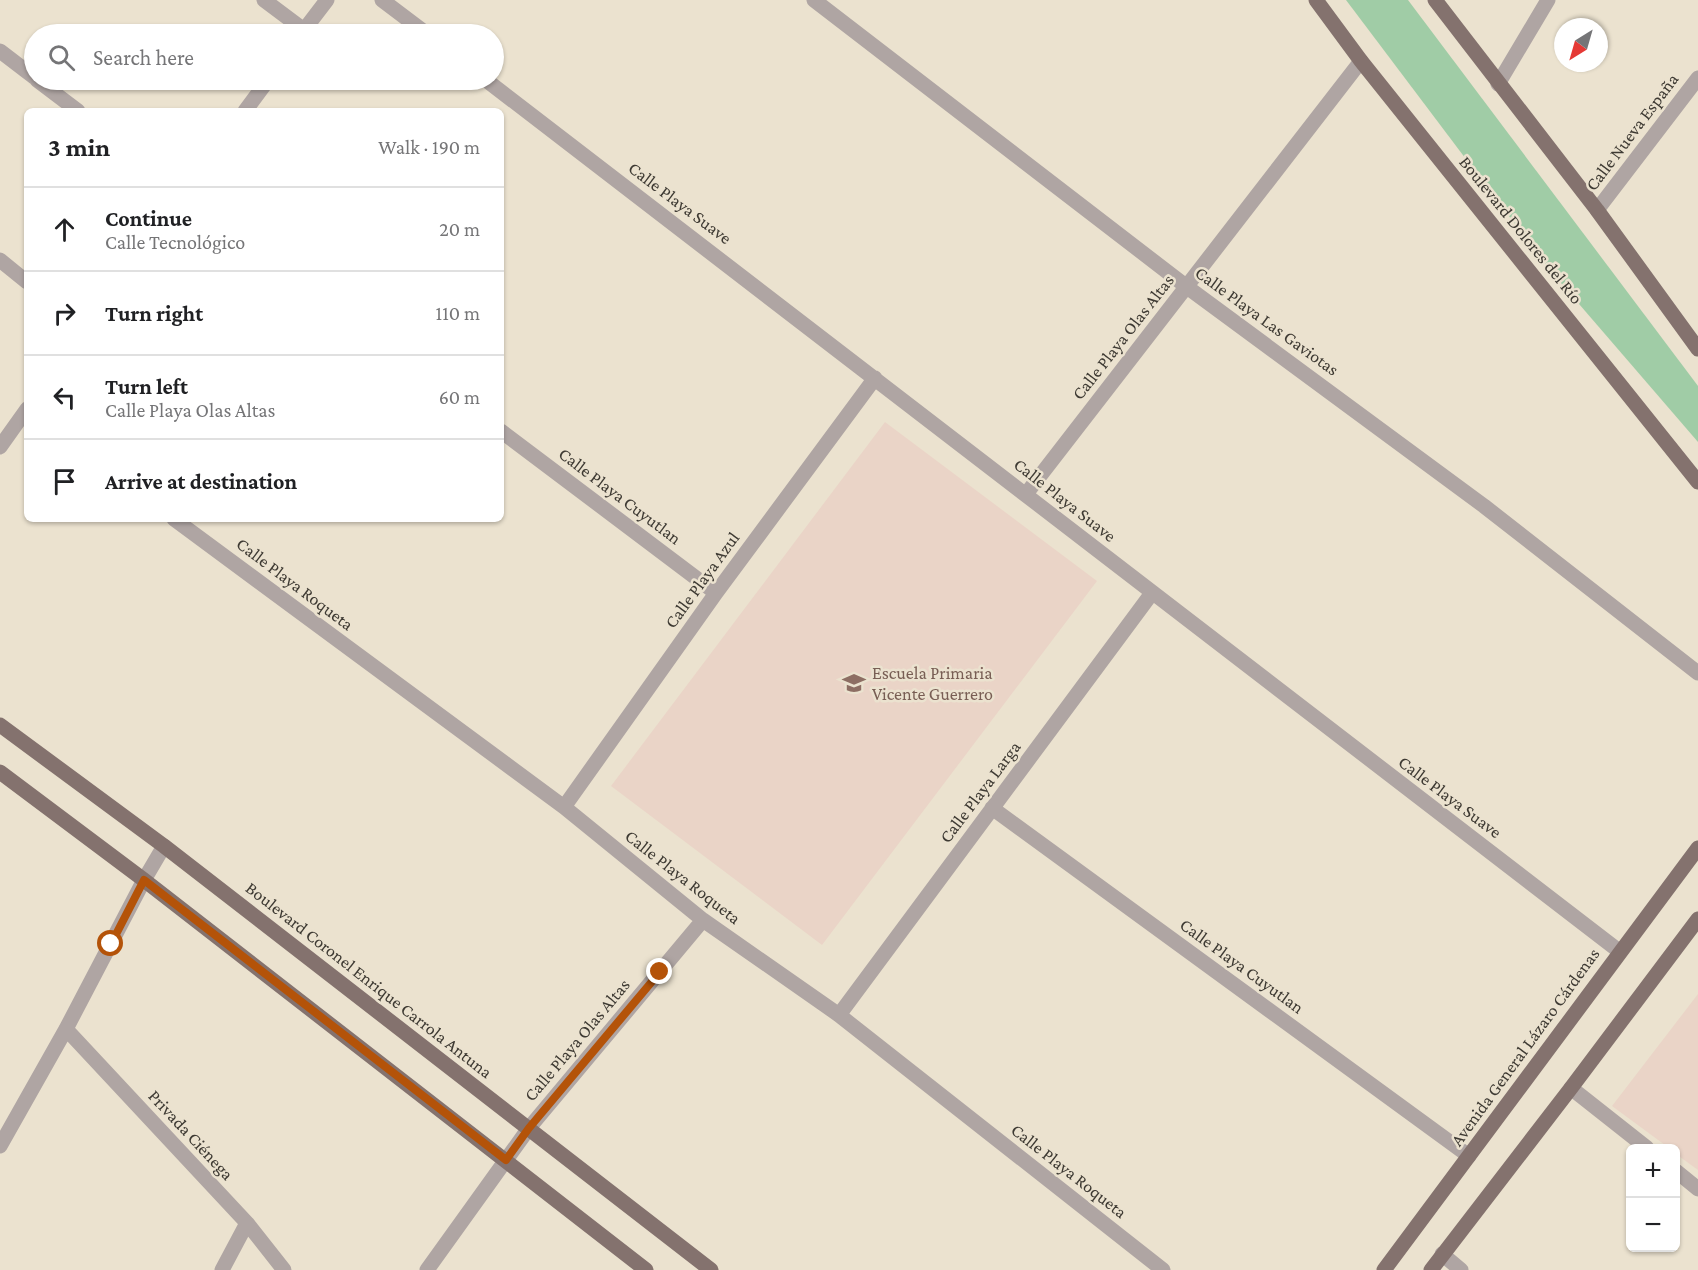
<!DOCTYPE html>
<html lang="en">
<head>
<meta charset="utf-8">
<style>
	body { margin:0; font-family:"Crimson Pro",serif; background:#f6f6f6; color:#202124 }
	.controls { position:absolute; right:18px; bottom:18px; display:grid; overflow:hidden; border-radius:9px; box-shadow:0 2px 4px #0004 }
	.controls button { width:54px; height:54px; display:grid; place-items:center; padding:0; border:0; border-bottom:2px solid #e0e0e0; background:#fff; color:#202124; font:30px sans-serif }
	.compass { position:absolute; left:1554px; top:18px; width:54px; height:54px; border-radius:50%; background:#fff; box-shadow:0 2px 4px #0004; rotate:217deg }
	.stop { position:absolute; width:18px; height:18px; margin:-14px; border:4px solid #b45309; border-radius:50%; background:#fff }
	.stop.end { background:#b45309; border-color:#fff; box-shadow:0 2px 6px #0008 }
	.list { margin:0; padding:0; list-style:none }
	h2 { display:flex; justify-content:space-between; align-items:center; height:78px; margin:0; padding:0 24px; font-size:26px }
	h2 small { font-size:20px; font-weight:400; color:#757577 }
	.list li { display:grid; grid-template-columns:39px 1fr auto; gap:18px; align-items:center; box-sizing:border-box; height:84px; padding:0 24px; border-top:2px solid #e0e0e0 }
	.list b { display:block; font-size:22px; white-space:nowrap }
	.list p { margin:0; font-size:20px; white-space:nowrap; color:#757577 }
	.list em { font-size:20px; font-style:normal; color:#757577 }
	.icon { flex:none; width:33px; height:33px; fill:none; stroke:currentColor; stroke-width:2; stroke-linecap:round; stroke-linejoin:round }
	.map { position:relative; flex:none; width:1698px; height:1270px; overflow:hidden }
	.search { position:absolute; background:#fff; box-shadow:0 2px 4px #0004; left:24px; top:24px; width:480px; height:66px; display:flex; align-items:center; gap:15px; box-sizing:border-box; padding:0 21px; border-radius:33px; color:#757577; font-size:22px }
	.panel { position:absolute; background:#fff; box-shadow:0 2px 4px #0004; left:24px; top:108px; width:480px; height:414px; border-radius:9px }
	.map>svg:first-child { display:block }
	.education { fill:#ead4c7 }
	.green { fill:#a0cca6 }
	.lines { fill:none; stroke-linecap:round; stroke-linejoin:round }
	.minor { stroke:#afa5a3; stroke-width:15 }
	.major { stroke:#84726e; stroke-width:15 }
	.route { stroke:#b45309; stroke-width:8 }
	.labels { text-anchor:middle; stroke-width:5; stroke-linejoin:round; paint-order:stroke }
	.street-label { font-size:18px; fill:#3e3a33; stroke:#ebe2cf }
	.education-label { font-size:18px; fill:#785e54; stroke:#ebe2cf; text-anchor:start }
</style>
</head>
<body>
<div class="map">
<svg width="1698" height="1270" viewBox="0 0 1698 1270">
	<rect width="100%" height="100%" fill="#ebe2cf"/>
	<path class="education" d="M 885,422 L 1097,581 L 822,945 L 611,786 Z
		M 1698,994 L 1698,1170 L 1676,1154 L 1676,1148 L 1669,1148 L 1612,1106 Z"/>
	<path class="green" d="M 1346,0 L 1408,0 L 1698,386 L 1698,442 L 1548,268 Z"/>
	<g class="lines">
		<path class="minor" d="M 264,0 L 304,30
			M 382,0 L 427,34
			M 814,0 L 1187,287 L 1484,506 L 1698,673
			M 301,34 L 327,0
			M 0,51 L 34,77
			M 37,80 L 78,111
			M 486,80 L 1619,951
			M 1498,84 L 1548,0
			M 245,111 L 268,80
			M 1597,210 L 1698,78
			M 0,260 L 27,282
			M 501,431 L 716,593
			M 0,447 L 27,409
			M 1026,494 L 1361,61
			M 174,519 L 564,807 L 703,920 L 839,1015 L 1163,1270
			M 564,807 L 716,593 L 875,378
			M 992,808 L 1469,1156
			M 839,1015 L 1152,593
			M 66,1029 L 247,1223 L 284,1270
			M 1571,1088 L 1647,1148
			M 0,1146 L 66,1029 L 144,880 L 164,846
			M 1676,1171 L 1698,1189
			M 1442,1254 L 1461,1270
			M 222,1270 L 247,1223
			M 427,1270 L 529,1128 L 703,920"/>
		<path class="major" d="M 1316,0 L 1361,61 L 1698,482
			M 1435,0 L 1597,210 L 1698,349
			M 0,725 L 164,846 L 711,1270
			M 0,772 L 144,880 L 646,1270
			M 1384,1270 L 1698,848
			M 1431,1270 L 1571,1088 L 1698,919"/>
	</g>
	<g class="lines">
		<path class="route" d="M 111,944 L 144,880 L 506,1160 L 529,1128 L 660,972"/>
	</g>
	<defs>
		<g id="school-bare" transform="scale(1.8)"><path d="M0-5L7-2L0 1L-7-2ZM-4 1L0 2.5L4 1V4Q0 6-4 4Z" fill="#8d6e63" stroke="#ebe2cf" stroke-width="2.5" paint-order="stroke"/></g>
	</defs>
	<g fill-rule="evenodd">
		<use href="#school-bare" x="854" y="683"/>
	</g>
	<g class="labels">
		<g class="street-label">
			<text transform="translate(1632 132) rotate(-53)" y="6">Calle Nueva España</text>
			<text transform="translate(680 203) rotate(37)" y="6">Calle Playa Suave</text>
			<text transform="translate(1521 230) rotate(51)" y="6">Boulevard Dolores del Río</text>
			<text transform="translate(1267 321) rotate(36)" y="6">Calle Playa Las Gaviotas</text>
			<text transform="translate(1123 337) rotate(-52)" y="6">Calle Playa Olas Altas</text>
			<text transform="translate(620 496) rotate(37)" y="6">Calle Playa Cuyutlan</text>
			<text transform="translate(1065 500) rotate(38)" y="6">Calle Playa Suave</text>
			<text transform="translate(702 580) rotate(-54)" y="6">Calle Playa Azul</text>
			<text transform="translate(295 584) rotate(37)" y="6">Calle Playa Roqueta</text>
			<text transform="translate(980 792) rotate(-53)" y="6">Calle Playa Larga</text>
			<text transform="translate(1450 797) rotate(37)" y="6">Calle Playa Suave</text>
			<text transform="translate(683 877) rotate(38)" y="6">Calle Playa Roqueta</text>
			<text transform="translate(1242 966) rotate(36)" y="6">Calle Playa Cuyutlan</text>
			<text transform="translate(369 980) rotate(38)" y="6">Boulevard Coronel Enrique Carrola Antuna</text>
			<text transform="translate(577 1040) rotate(-50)" y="6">Calle Playa Olas Altas</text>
			<text transform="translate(1525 1047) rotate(-54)" y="6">Avenida General Lázaro Cárdenas</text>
			<text transform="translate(191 1135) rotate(47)" y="6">Privada Ciénega</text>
			<text transform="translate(1069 1171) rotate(38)" y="6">Calle Playa Roqueta</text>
		</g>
		<g class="education-label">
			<text x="872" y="679">Escuela Primaria<tspan x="872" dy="21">Vicente Guerrero</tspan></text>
		</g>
	</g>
</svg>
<div class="controls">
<button>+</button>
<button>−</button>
</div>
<svg class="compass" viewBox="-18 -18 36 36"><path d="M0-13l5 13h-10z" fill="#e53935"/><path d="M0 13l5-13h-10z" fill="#757577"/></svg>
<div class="stop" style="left:111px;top:944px"></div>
<div class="stop end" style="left:660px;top:972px"></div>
<div class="search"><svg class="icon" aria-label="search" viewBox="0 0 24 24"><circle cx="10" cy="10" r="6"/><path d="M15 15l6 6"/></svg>Search here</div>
<section class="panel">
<h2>3 min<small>Walk · 190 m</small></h2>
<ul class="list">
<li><svg class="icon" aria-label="ahead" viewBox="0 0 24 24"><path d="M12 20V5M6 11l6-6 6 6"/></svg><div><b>Continue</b><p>Calle Tecnológico</p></div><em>20 m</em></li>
<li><svg class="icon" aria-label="right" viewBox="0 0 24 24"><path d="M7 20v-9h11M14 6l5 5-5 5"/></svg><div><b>Turn right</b></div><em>110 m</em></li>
<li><svg class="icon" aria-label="left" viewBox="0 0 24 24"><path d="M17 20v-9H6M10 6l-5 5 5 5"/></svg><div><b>Turn left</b><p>Calle Playa Olas Altas</p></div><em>60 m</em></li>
<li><svg class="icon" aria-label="arrive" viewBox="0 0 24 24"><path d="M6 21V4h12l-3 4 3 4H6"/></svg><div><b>Arrive at destination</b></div></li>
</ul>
</section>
</div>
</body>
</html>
